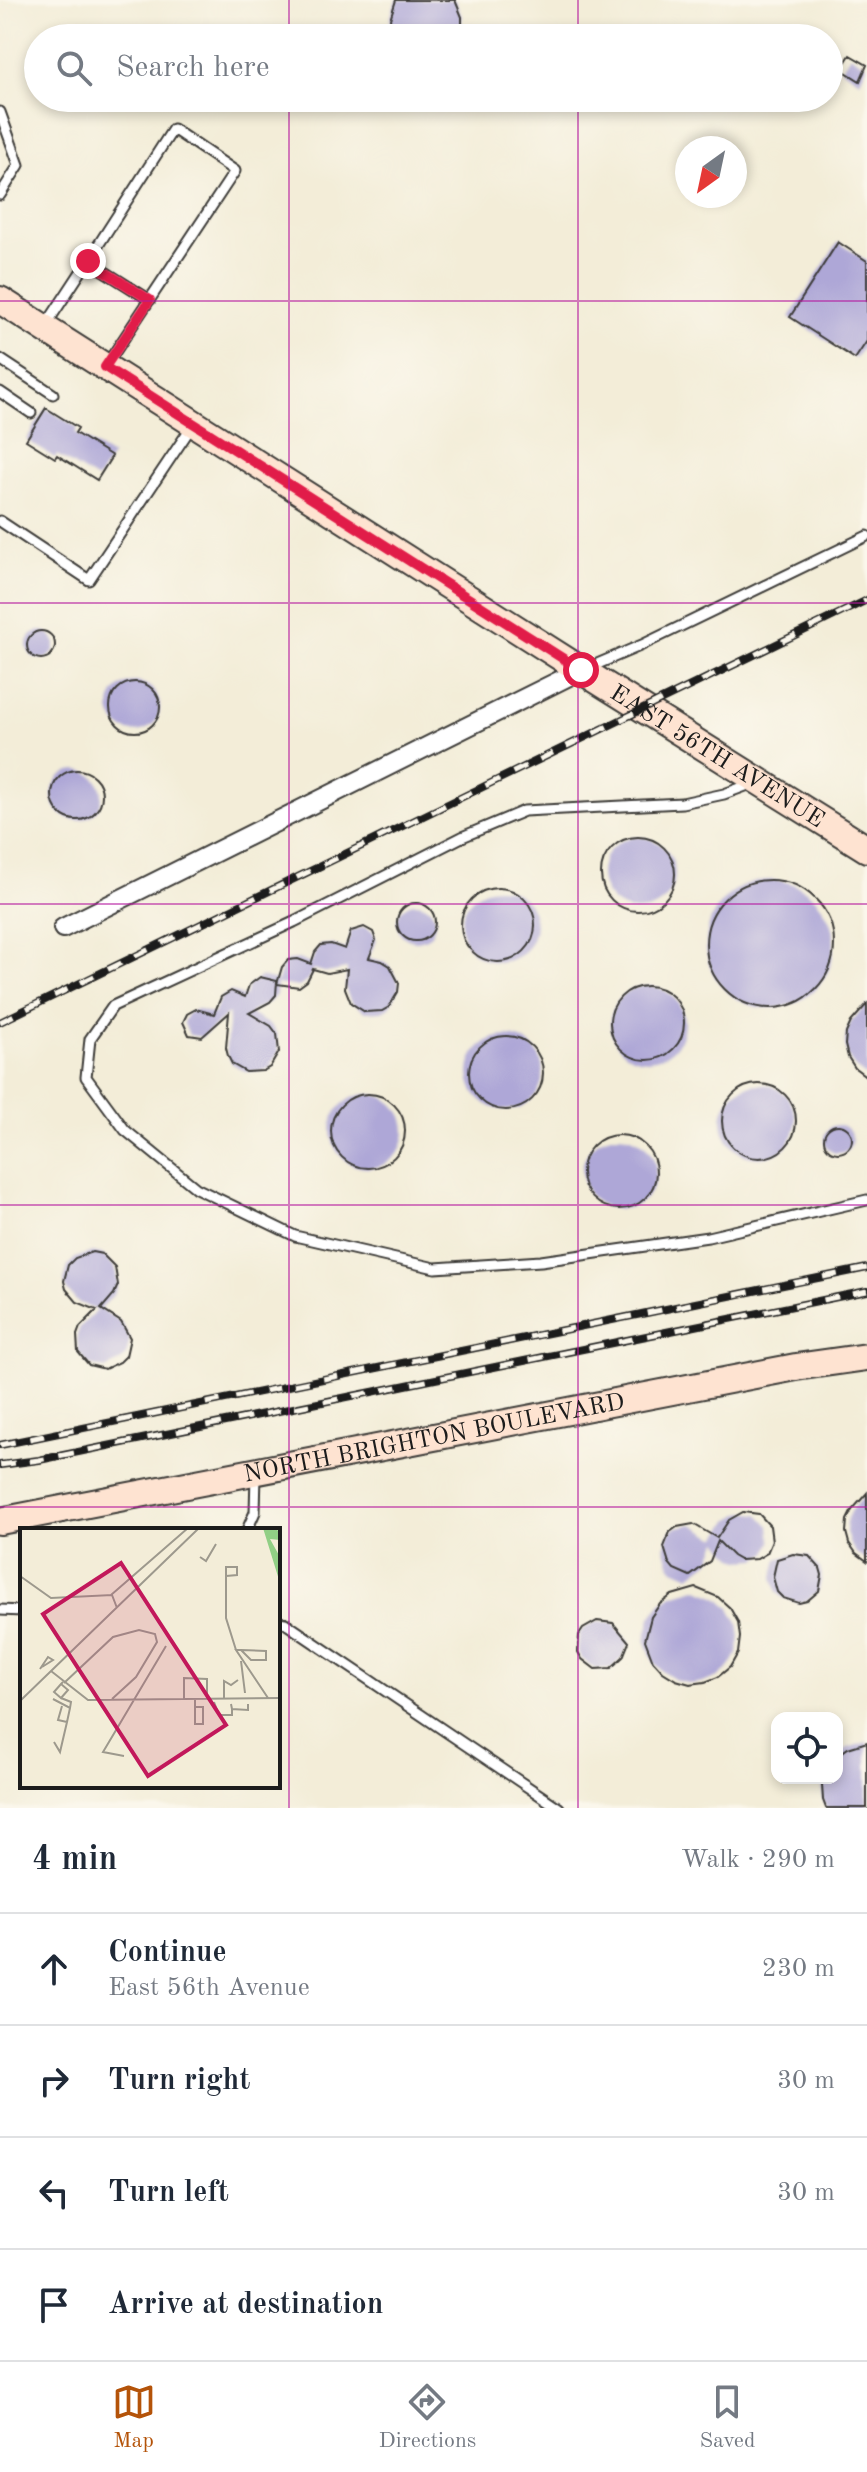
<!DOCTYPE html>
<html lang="en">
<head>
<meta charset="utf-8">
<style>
	body { margin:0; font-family:"Old Standard TT",serif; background:#f2f2f3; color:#1f2937 }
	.controls { position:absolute; right:24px; bottom:24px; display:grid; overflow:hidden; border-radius:16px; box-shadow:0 4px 12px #0003 }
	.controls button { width:72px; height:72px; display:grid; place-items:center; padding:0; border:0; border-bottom:2px solid #e0e1e3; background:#fff; color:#1f2937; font:40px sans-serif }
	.compass { position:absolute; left:675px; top:136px; width:72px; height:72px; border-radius:50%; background:#fff; box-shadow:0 4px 12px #0003; rotate:213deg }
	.stop { position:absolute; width:24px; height:24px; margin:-18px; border:6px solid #e11d48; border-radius:50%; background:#fff }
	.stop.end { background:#e11d48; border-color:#fff; box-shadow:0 2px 8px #0008 }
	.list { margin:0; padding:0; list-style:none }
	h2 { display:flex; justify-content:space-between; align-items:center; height:104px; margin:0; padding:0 32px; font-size:34px }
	h2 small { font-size:26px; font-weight:400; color:#747a83 }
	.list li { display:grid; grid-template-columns:52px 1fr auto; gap:24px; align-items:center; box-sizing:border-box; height:112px; padding:0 32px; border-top:2px solid #e0e1e3 }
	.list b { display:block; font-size:30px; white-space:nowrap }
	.list p { margin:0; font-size:26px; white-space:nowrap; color:#747a83 }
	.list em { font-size:26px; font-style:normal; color:#747a83 }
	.icon { flex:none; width:44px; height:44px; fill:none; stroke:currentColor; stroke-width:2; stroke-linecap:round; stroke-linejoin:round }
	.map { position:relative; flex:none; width:867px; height:1808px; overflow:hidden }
	.search { position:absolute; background:#fff; box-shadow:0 4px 12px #0003; left:24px; right:24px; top:24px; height:88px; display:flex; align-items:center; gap:20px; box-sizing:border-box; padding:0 28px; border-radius:44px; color:#747a83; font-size:30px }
	.sheet { height:552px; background:#fff }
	nav { display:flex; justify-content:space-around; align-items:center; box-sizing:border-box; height:112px; border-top:2px solid #e0e1e3; background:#fff; font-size:22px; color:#747a83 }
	nav a { display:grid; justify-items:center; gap:4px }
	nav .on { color:#b45309 }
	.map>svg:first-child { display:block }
	.building { fill:#aea7d7 }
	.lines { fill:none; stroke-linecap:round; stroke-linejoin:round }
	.service-casing { stroke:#3c3b38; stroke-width:13 }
	.minor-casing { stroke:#3c3b38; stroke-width:22 }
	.secondary-casing { stroke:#3c3b38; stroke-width:30 }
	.service { stroke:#fff; stroke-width:9 }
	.minor { stroke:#fff; stroke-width:18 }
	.secondary { stroke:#fee3d1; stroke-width:26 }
	.rail-casing { stroke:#1c1c1c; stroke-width:8 }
	.rail { stroke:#fbf7ec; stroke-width:5; stroke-dasharray:15; stroke-linecap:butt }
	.route { stroke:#e11d48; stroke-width:10 }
	.grid { fill:none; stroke:#b5179e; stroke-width:2; stroke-opacity:0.55 }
	.labels { text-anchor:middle; stroke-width:6; stroke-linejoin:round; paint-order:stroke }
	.street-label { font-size:24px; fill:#1c1c1c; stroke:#fbf7ec }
	.inset-road { fill:none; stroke:#9d998d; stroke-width:2 }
	.view { fill:#c2185b; fill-opacity:0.15; stroke:#c2185b; stroke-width:4 }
	.inset-edge { fill:none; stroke:#1c1c1c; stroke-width:4 }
</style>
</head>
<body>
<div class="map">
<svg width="867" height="1808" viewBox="0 0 867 1808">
	<rect width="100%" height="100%" fill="#fbf7ec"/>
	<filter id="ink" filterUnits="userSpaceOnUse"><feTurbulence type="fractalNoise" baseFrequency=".0125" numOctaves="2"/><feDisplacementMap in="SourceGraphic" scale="16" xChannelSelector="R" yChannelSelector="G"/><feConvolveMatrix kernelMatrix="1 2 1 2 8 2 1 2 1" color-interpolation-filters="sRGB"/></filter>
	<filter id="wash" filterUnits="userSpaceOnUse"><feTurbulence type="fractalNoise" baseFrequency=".006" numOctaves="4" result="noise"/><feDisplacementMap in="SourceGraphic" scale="32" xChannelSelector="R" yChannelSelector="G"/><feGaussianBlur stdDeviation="1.8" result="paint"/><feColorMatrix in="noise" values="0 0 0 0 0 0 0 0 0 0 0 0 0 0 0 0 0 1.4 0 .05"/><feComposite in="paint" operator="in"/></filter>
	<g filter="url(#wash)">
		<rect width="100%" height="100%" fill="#f3edd8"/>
		<g id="blocks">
			<path class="building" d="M 396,0 L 455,0 L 462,17 L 462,29 L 458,38 L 394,38 L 390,19 Z
				M 850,55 L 867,65 L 860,81 L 841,69 Z
				M 838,242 L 867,261 L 867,341 L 855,359 L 790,317 Z
				M 46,408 L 78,428 L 75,433 L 112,456 L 97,480 L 57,455 L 55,458 L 26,440 Z
				M27 645a14 14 0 1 1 28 0a14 14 0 1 1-28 0Z
				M110 707a25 25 0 1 1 50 0a25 25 0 1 1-50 0Z
				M52 795a25 25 0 1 1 50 0a25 25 0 1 1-50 0Z
				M601 874a37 37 0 1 1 74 0a37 37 0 1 1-74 0Z
				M706 944a64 64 0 1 1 128 0a64 64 0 1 1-128 0Z
				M461 925a37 37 0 1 1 74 0a37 37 0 1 1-74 0Z
				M397 922a19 19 0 1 1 38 0a19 19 0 1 1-38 0Z
				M 364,927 L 373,932 L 376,940 L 369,958 L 382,961 L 390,966 L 399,983 L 398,992 L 389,1007 L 382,1011 L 365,1012 L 351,1003 L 345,988 L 347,969 L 327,973 L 313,969 L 307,981 L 299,987 L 277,984 L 282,967 L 288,960 L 298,959 L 311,964 L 315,952 L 321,945 L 331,944 L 345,949 L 351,931 Z
				M 260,977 L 277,981 L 276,995 L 270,1002 L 249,1013 L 271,1026 L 277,1034 L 279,1052 L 270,1067 L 263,1071 L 246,1072 L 232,1064 L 228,1056 L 226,1048 L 229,1013 L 202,1037 L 189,1035 L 183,1022 L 187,1014 L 196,1009 L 214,1014 L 221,997 L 231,991 L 245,997 L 249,985 Z
				M610 1023a37 37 0 1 1 74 0a37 37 0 1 1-74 0Z
				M 867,1004 L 867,1077 L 855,1068 L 848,1057 L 845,1045 L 846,1033 L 851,1022 Z
				M469 1073a37 37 0 1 1 74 0a37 37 0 1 1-74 0Z
				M722 1121a37 37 0 1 1 74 0a37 37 0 1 1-74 0Z
				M331 1131a37 37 0 1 1 74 0a37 37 0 1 1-74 0Z
				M824 1139a14 14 0 1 1 28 0a14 14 0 1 1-28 0Z
				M582 1172a37 37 0 1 1 74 0a37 37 0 1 1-74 0Z
				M 92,1252 L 102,1254 L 115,1267 L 118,1285 L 114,1294 L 101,1309 L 121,1322 L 130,1338 L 126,1356 L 120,1362 L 105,1369 L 89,1365 L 78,1352 L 77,1335 L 80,1327 L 97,1310 L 77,1302 L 66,1289 L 64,1281 L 68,1265 L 75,1258 Z
				M 867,1493 L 867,1561 L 856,1553 L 849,1543 L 846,1532 L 847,1520 L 852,1510 Z
				M 743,1512 L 759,1514 L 770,1526 L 772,1541 L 767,1553 L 757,1559 L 740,1560 L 733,1556 L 718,1541 L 710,1561 L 690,1576 L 674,1569 L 669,1563 L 664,1547 L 670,1532 L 677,1527 L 693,1524 L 717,1538 L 729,1520 Z
				M 793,1554 L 809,1556 L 820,1568 L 822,1575 L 819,1591 L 807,1601 L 799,1603 L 783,1598 L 777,1592 L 773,1577 L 777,1559 Z
				M 696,1588 L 718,1597 L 730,1608 L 738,1622 L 740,1637 L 738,1653 L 730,1667 L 718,1677 L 705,1682 L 690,1684 L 676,1680 L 663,1672 L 653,1661 L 645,1640 L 651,1617 L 660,1604 L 672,1595 Z
				M 597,1621 L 613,1623 L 629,1642 L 623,1657 L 611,1668 L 595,1669 L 582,1659 L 578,1652 L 579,1635 L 583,1629 Z
				M 867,1742 L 867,1808 L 826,1808 L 823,1800 L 822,1785 L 824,1778 L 837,1778 L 837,1756 L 848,1748 Z"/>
		</g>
	</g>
	<g filter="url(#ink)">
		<use href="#blocks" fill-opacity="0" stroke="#3c3b38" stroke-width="2"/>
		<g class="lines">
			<g class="service-casing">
				<path id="service" d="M 0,112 L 19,165 L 0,195
					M 46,325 L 88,261
					M 0,359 L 53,394
					M 107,364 L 235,171 L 173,129 L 88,261 L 150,300
					M 0,392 L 31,413
					M 0,521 L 89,580 L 192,426
					M 588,668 L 642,645 L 867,536
					M 751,784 L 724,794 L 682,803 L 524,811 L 462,837 L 294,922 L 113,1006 L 90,1039 L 86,1077 L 125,1130 L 196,1188 L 295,1236 L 435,1268 L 541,1261 L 708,1237 L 867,1200
					M 247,1530 L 255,1512 L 256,1475
					M 0,1610 L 22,1611
					M 278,1622 L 285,1623 L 559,1808"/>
			</g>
			<g class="minor-casing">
				<path id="minor" d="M 63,928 L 581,670"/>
			</g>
			<g class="secondary-casing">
				<g id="secondary">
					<path id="s1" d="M 0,300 L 581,670 L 867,849"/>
					<path id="s2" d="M 0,1521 L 796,1367 L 867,1357"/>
				</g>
			</g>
			<use href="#service" class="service"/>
			<use href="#minor" class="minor"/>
			<use href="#secondary" class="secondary"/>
			<g class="rail-casing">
				<path id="rail" d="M 0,1022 L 867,600
					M 0,1445 L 867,1268
					M 0,1465 L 39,1460 L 867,1291"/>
			</g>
			<use href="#rail" class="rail"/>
		</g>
	</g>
	<g class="lines" filter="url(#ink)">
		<path class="route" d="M 88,261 L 150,300 L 105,367 L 581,670"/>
	</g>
	<path class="grid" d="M 289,0 L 289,38M 578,0 L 578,38M 289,98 L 289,1808M 578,98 L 578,1808M 0,301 L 867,301M 0,603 L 867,603M 0,904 L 867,904M 0,1205 L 867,1205M 0,1507 L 867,1507"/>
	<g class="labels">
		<g class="street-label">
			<text dy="8" stroke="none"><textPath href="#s1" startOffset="850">EAST 56TH AVENUE</textPath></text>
			<text dy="8" stroke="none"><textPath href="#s2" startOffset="442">NORTH BRIGHTON BOULEVARD</textPath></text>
		</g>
	</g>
	<g transform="translate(20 1528)">
		<rect width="260" height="260" fill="#f3edd8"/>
		<path d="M 243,0 L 256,0 L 260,6 L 260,12 L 250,11 L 260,29 L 260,55 Z" fill="#91cf85"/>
		<path class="inset-road" d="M 180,29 L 186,33 L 196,16M 0,48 L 31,70 L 92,67 L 97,80M 206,48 L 217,47 L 217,39 L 206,39 L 206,90 L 216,122M 91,67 L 168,0M 221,122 L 231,132 L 246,132 L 246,123 L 221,122 L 216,122 L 248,170M 221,133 L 225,165M 20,141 L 28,129 L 33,132 L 22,139M 31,143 L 68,172 L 260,170M 44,155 L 93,109 L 119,102 L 135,106 L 137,114 L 116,149 L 92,171M 41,156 L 48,162 L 41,170 L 34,164 L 41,156 L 43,154M 204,170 L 204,153 L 211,157 L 218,152M 33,171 L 50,180 L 51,174 L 41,170M 164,171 L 164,150 L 187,151 L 187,170M 0,173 L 179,0M 194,174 L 199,187 L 212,187 L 212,181M 211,176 L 212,181 L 228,182 L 228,176M 42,178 L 38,192 L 47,194 L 50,180M 175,179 L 183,179 L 183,196 L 175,196 L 175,170M 34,214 L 40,224 L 47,194M 104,228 L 83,224 L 146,118"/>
		<path class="view" d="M 101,35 L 206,197 L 128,248 L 23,86 Z"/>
		<rect width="260" height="260" class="inset-edge"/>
	</g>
</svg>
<div class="controls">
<button><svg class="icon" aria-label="locate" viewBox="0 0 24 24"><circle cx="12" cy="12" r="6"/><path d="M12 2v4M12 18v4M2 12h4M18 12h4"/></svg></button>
</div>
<svg class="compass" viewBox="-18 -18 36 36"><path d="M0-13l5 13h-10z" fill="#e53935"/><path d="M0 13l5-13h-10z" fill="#747a83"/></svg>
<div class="stop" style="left:581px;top:670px"></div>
<div class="stop end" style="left:88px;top:261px"></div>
<div class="search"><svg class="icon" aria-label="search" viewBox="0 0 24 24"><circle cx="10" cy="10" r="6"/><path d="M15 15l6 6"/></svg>Search here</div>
</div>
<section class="sheet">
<h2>4 min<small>Walk · 290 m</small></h2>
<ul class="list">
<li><svg class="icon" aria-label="ahead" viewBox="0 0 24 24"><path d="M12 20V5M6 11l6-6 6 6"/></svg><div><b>Continue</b><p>East 56th Avenue</p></div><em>230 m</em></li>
<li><svg class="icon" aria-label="right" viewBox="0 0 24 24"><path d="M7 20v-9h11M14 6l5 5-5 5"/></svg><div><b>Turn right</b></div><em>30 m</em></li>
<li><svg class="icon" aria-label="left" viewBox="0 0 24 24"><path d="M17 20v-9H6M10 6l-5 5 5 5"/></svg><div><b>Turn left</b></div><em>30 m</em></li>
<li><svg class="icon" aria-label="arrive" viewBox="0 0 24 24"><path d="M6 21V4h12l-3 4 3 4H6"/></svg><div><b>Arrive at destination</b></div></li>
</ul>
</section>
<nav>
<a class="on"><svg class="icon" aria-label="map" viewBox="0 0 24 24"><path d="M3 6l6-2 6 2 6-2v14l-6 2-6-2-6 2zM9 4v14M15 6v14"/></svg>Map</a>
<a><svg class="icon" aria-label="directions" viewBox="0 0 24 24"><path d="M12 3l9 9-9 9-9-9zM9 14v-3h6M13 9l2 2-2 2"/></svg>Directions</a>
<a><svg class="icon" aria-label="saved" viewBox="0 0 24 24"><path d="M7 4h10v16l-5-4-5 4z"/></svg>Saved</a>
</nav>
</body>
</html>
